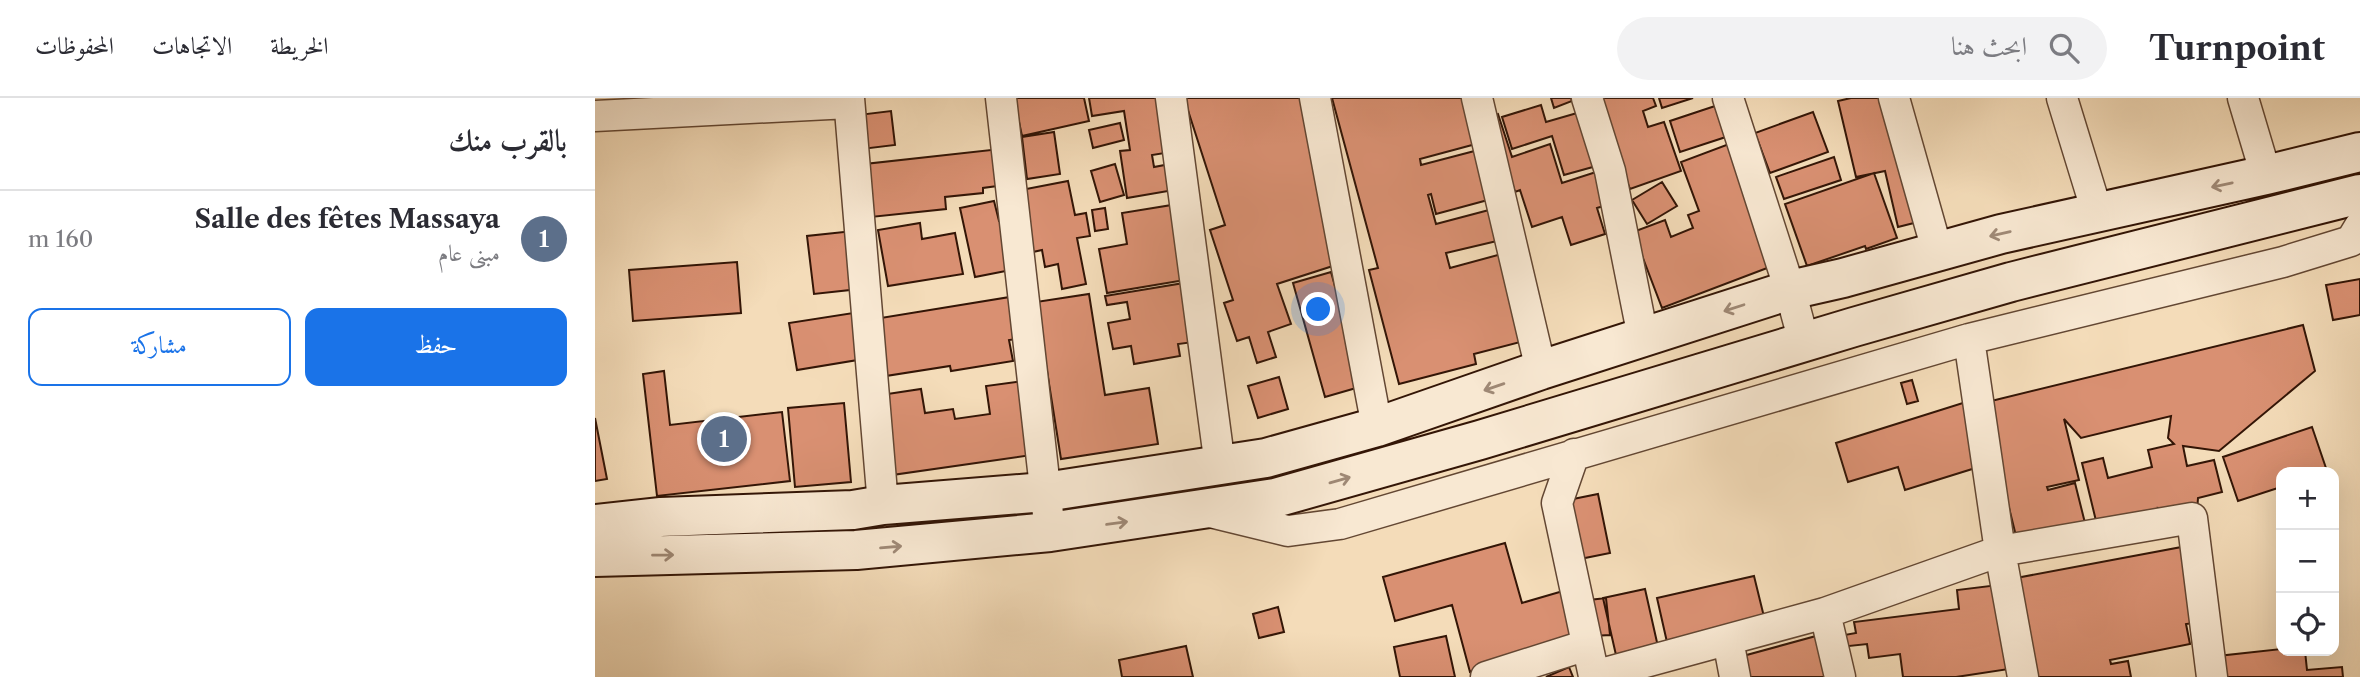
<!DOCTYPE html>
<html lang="ar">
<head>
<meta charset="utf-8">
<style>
	body { margin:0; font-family:"Libre Caslon Text",Amiri,serif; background:#f2f2f3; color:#2b2b33; direction:rtl }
	.controls { position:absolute; right:21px; bottom:21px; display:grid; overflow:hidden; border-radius:14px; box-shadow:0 7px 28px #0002 }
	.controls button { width:63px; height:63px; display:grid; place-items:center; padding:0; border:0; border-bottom:2px solid #e1e1e2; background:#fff; color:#2b2b33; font:35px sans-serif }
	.you { position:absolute; left:724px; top:212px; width:24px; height:24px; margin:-18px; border:5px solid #fff; border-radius:50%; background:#1a73e8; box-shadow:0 0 0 10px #1a73e833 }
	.badge { display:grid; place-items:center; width:46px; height:46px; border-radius:50%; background:#1a73e8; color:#fff; font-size:23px; font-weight:700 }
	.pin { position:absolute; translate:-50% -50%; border:4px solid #fff; box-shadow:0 2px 7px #0006 }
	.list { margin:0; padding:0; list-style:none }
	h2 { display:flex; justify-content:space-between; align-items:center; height:91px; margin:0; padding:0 28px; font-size:30px }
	h2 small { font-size:23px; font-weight:400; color:#7c7c81 }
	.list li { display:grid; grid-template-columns:46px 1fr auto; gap:21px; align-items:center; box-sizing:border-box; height:98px; padding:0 28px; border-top:2px solid #e1e1e2 }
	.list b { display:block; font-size:26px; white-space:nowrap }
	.list p { margin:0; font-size:23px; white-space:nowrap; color:#7c7c81 }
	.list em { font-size:23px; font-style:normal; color:#7c7c81 }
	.actions { display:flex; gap:14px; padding:21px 28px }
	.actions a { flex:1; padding:16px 0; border:2px solid #1a73e8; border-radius:14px; text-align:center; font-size:24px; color:#1a73e8 }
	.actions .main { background:#1a73e8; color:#fff }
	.icon { flex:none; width:38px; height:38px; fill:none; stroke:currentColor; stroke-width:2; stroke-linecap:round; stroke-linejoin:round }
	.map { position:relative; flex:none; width:1765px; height:579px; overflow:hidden; direction:ltr }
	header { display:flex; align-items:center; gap:42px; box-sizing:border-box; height:98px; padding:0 35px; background:#fff; border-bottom:2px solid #e1e1e2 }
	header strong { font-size:33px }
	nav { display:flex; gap:38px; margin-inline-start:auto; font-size:24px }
	.search { width:490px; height:63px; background:#f2f2f3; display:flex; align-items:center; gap:18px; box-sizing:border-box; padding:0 24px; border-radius:38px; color:#7c7c81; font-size:26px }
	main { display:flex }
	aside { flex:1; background:#fff }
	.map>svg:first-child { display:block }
	.building { fill:#d99072; stroke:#331506; stroke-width:2 }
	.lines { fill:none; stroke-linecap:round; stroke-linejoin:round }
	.minor-casing { stroke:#634733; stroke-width:33 }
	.secondary-casing { stroke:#331506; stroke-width:42 }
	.minor { stroke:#f8e8d2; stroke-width:30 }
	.secondary { stroke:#f8e8d2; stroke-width:38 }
	.oneway { stroke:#9f8976 }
</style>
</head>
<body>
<header>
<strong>Turnpoint</strong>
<div class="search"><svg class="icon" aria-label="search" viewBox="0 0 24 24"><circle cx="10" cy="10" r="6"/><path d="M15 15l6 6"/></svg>ابحث هنا</div>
<nav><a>الخريطة</a><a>الاتجاهات</a><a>المحفوظات</a></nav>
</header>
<main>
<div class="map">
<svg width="1765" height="579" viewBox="0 0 1765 579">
	<rect width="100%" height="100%" fill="#f4dcb9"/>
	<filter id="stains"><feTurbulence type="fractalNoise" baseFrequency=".00286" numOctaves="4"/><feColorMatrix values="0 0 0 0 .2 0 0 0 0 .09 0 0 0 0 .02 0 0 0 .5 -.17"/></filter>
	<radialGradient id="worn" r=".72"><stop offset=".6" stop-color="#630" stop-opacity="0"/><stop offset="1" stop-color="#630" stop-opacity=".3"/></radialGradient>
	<path class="building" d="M 419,0 L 489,0 L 494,23 L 427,38 Z
		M 494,0 L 567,0 L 576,54 L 557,57 L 559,69 L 575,66 L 579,92 L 532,100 L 525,53 L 535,52 L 529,13 L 497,18 Z
		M 589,0 L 714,0 L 744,166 L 682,186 L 696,226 L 673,234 L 681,259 L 662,265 L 654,239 L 642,243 L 629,205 L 638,202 L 615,132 L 630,127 Z
		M 737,0 L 881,0 L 892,43 L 825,61 L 826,67 L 891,50 L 904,99 L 841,116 L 836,96 L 833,97 L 841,126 L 894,112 L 902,143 L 851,155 L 855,170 L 914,154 L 937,241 L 879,256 L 881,266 L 804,286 L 774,172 L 783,170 Z
		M 956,0 L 976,0 L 977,3 L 959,10 Z
		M 999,0 L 1058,0 L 1061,8 L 1048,13 L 1053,29 L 1069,24 L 1086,73 L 1035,91 Z
		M 1064,0 L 1098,0 L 1067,10 Z
		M 1256,0 L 1295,0 L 1323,124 L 1303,129 L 1290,73 L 1261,79 L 1243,3 Z
		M 1129,5 L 1140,36 L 1085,54 L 1075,23 Z
		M 946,7 L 951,24 L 989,13 L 1005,67 L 969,77 L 957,38 L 917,51 L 907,19 Z
		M 296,13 L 300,47 L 267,51 L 263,17 Z
		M 1218,14 L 1233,54 L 1175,75 L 1160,35 Z
		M 903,16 L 917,59 L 955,46 L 967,85 L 1001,74 L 1012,107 L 1002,110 L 1010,136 L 976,147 L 967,119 L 937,129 L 925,92 L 920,94 L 896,19 Z
		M 525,25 L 529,42 L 498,50 L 494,32 Z
		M 459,34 L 465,76 L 432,81 L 427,39 Z
		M 1142,43 L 1188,164 L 1067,210 L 1038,134 L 1070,122 L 1076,139 L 1098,130 L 1093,117 L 1104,113 L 1086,64 Z
		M 414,50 L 418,86 L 388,90 L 388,95 L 350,99 L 351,111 L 276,119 L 270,66 Z
		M 1239,59 L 1246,82 L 1189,101 L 1181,79 Z
		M 520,66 L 529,97 L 505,104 L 496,73 Z
		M 1279,75 L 1302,140 L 1271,151 L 1270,148 L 1212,168 L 1190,106 Z
		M 473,83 L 480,117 L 491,115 L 495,138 L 482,140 L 491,186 L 467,191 L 463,166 L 450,169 L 447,152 L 438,154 L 426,92 Z
		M 1067,84 L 1082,108 L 1052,126 L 1037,102 Z
		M 399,103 L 404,123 L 411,122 L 421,171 L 380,179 L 365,110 Z
		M 583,106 L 596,181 L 512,195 L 504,151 L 532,146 L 527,115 Z
		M 510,110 L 513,131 L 500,133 L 497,112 Z
		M 325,125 L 327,141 L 360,135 L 368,176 L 293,188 L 283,132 Z
		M 258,133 L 264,191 L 219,196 L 212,138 Z
		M 142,164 L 146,215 L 38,223 L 34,172 Z
		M 736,174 L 768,288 L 730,299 L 698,185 Z
		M 1765,181 L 1765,217 L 1738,222 L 1731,187 Z
		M 595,184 L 606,243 L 583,246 L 585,258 L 539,266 L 536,248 L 518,251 L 513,225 L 535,221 L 532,204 L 512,207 L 510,198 Z
		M 494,196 L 510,297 L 554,290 L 563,346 L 466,361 L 441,204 Z
		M 421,198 L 428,240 L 414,242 L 418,263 L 356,273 L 355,268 L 278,280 L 275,260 L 202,272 L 194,225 L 271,213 L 280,221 Z
		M 1708,227 L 1720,273 L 1624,353 L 1588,348 L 1592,368 L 1619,362 L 1627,394 L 1603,400 L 1602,414 L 1563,410 L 1564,413 L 1502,427 L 1487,365 L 1508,360 L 1513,380 L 1557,369 L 1553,352 L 1579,346 L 1573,340 L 1576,318 L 1486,340 L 1469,321 L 1484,382 L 1452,389 L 1453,392 L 1480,385 L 1493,437 L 1425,454 L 1388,305 Z
		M 69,273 L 75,327 L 187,314 L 195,383 L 62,398 L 48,276 Z
		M 684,279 L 693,311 L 663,320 L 653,288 Z
		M 435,282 L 444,356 L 290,378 L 279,298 L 326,291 L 330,315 L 358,311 L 360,321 L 395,316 L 391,288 Z
		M 1317,282 L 1323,303 L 1312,306 L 1306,285 Z
		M 1371,304 L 1390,367 L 1310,392 L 1303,369 L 1253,384 L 1241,345 Z
		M 249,305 L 256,384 L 200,389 L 193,310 Z
		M 0,320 L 12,381 L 0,383 Z
		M 1717,329 L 1732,373 L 1686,374 L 1686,389 L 1643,403 L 1628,359 Z
		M 1003,396 L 1015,455 L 980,462 L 968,403 Z
		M 910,445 L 927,505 L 968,493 L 981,545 L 875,574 L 857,507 L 800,523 L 788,479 Z
		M 1592,448 L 1606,524 L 1591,526 L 1595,546 L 1515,562 L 1516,566 L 1533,563 L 1536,579 L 1440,579 L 1421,480 Z
		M 1159,478 L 1172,531 L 1074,553 L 1062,500 Z
		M 1403,487 L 1414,571 L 1361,579 L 1308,579 L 1305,556 L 1274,560 L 1272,546 L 1245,549 L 1244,538 L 1261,535 L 1259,524 L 1364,511 L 1362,492 Z
		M 1050,491 L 1068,571 L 1026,579 L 1008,500 Z
		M 1011,500 L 1015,537 L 997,538 L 994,502 Z
		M 683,509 L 689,534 L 664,540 L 658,516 Z
		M 851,538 L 860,579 L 805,579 L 799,549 Z
		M 1221,538 L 1240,579 L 1142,579 L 1137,561 Z
		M 591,548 L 598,579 L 527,579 L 524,562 Z
		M 1686,551 L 1686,553 L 1710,553 L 1712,572 L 1747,569 L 1748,579 L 1625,579 L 1623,558 Z
		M 974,569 L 978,579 L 951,579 Z"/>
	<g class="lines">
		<g class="minor-casing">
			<path id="minor" d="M 254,0 L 288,407
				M 406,0 L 455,434
				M 576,0 L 625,368
				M 720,0 L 782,329
				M 882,0 L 946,272
				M 992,0 L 1015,73 L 1048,239
				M 1133,0 L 1195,192 L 1209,244
				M 1299,0 L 1342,152
				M 1467,0 L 1502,114
				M 1648,0 L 1671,77
				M 0,18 L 254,5
				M 1374,241 L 1405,453 L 1428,579
				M 979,356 L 962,405 L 999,578 L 1230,515
				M 615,414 L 693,433 L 745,426 L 1374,241 L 1688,164 L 1756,143 L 1765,128
				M 1133,542 L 1140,579
				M 891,579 L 992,547
				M 1245,579 L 1230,515 L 1405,453 L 1597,420 L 1617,579"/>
		</g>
		<g class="secondary-casing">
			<path id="secondary" d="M 0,426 L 66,419 L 258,412 L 288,407 L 450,394 L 671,360 L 782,329 L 946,272 L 1195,192 L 1248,180 L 1406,136 L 1671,77 L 1765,54
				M 0,459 L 261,452 L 455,434 L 680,400 L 885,342 L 1259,229 L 1416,184 L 1765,96"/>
		</g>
		<use href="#minor" class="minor"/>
		<use href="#secondary" class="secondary"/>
	</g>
	<defs><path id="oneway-shaft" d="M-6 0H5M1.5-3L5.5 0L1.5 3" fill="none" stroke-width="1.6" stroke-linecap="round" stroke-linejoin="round" transform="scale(1.75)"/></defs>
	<g class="oneway">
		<use href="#oneway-shaft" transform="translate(1627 87) rotate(168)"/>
		<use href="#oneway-shaft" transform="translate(1405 136) rotate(167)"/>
		<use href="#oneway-shaft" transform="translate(1139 210) rotate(162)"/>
		<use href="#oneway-shaft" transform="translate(899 289) rotate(161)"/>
		<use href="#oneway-shaft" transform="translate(745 382) rotate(-16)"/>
		<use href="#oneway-shaft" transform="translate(522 425) rotate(-8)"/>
		<use href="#oneway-shaft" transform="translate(296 449) rotate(-5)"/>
		<use href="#oneway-shaft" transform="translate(68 457) rotate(-1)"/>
	</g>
	<rect width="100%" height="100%" filter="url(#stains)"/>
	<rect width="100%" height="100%" fill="url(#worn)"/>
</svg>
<div class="controls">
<button>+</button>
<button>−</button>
<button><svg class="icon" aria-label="locate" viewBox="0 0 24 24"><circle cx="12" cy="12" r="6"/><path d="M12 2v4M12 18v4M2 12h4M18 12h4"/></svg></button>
</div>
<div class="you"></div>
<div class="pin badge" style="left:129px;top:341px;background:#5c6f8a">1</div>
</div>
<aside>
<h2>بالقرب منك<small></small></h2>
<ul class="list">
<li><span class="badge" style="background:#5c6f8a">1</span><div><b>Salle des fêtes Massaya</b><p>مبنى عام</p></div><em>160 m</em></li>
</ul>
<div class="actions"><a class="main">حفظ</a><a>مشاركة</a></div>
</aside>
</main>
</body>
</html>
